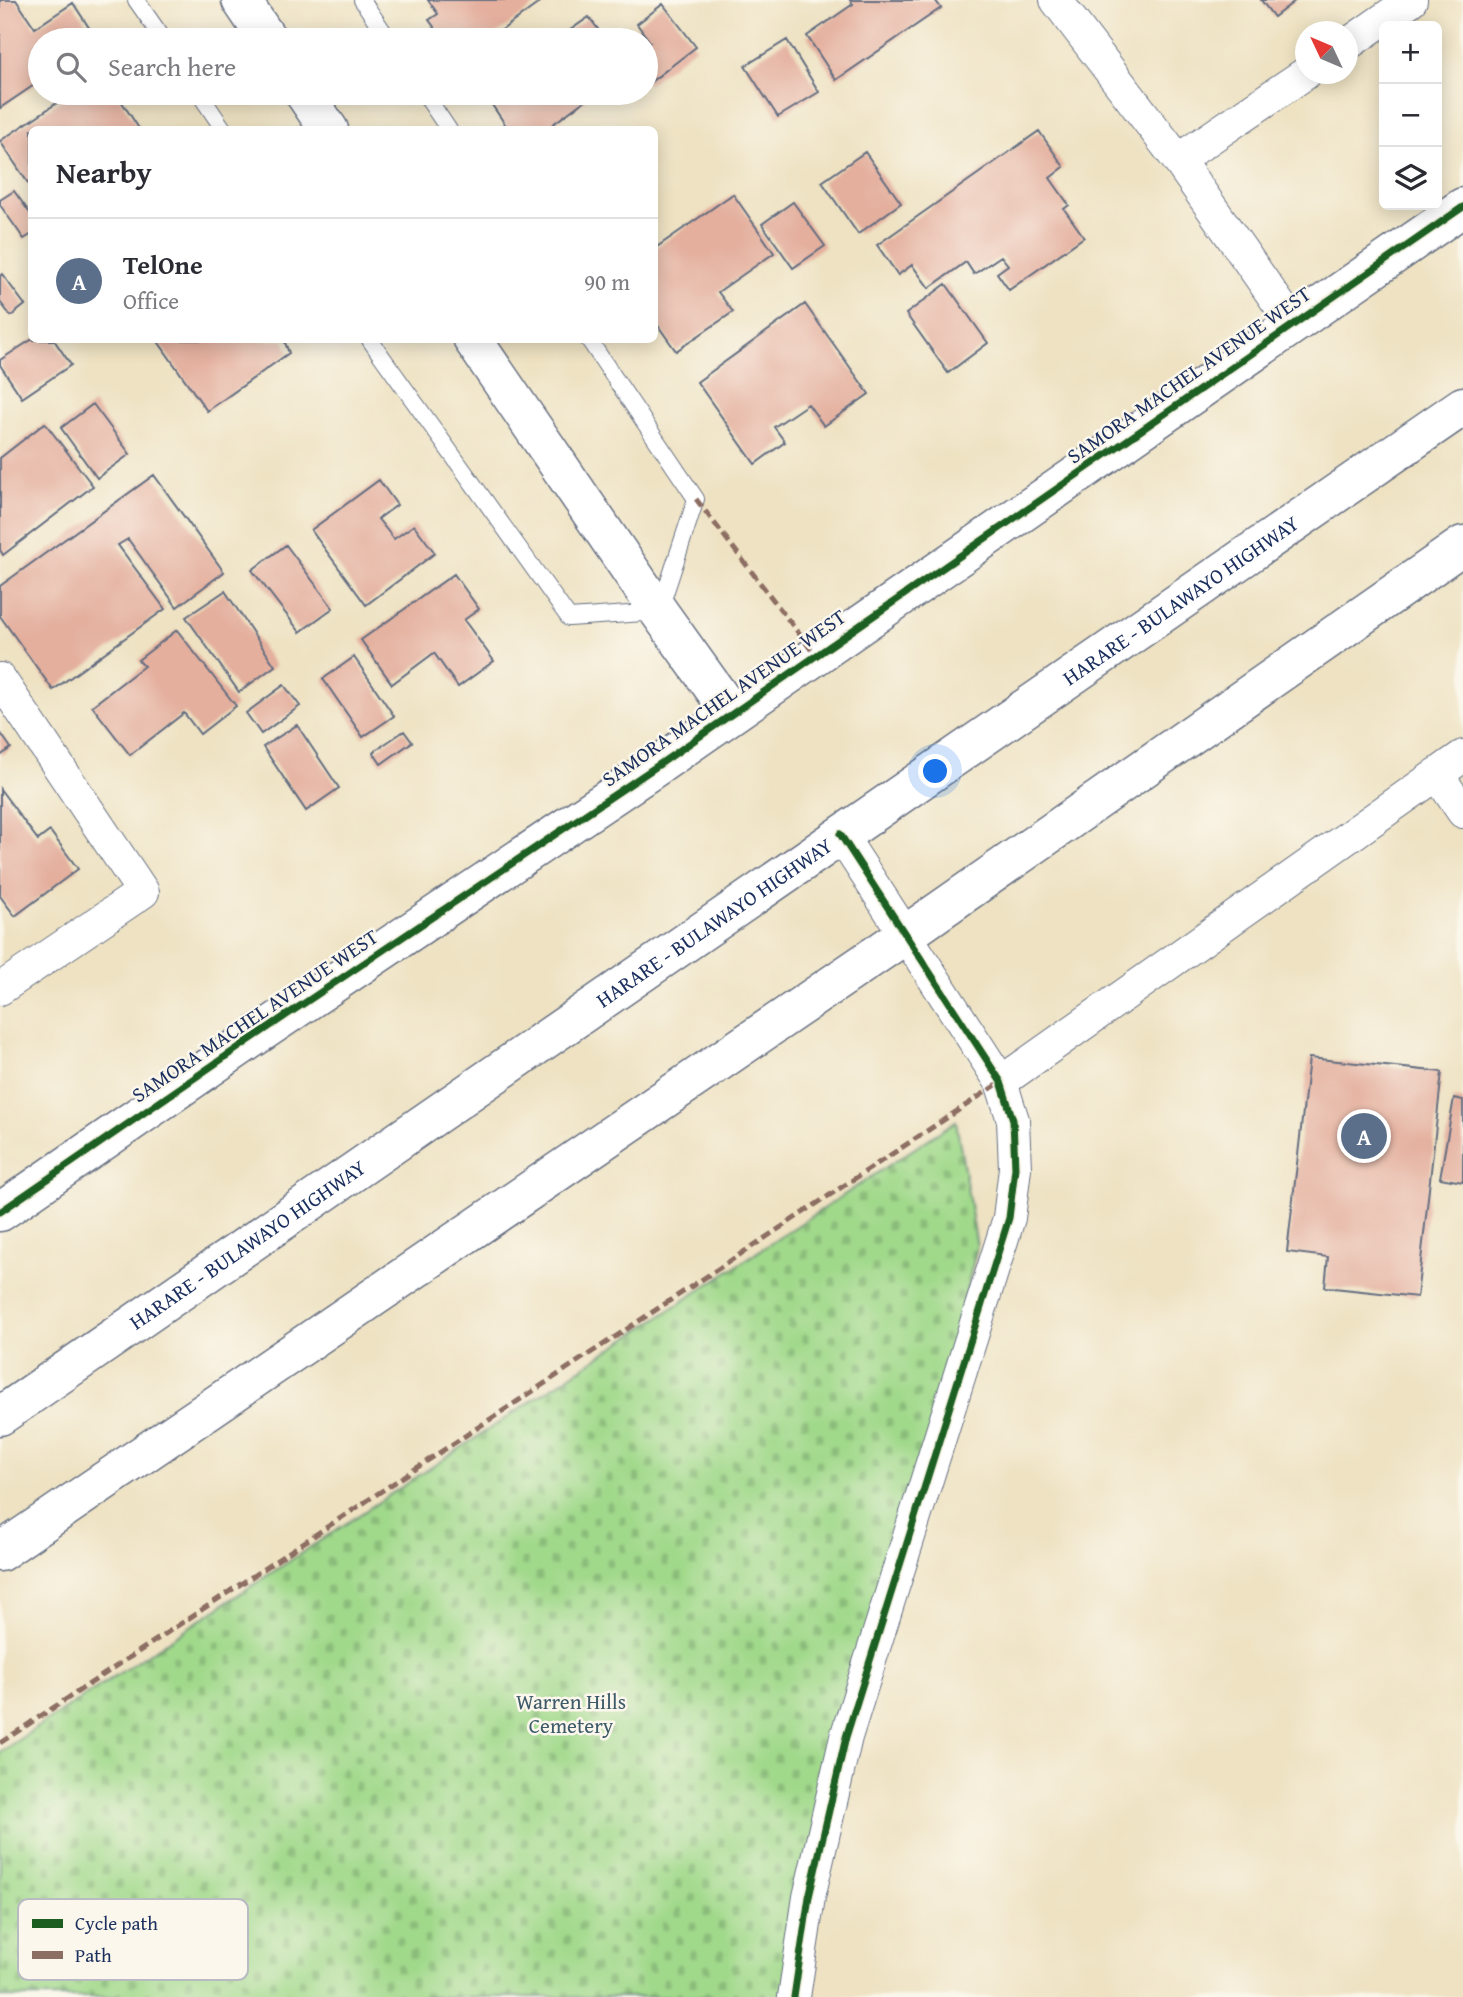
<!DOCTYPE html>
<html lang="en">
<head>
<meta charset="utf-8">
<style>
	body { margin:0; font-family:"Gentium Book Plus",serif; background:#f2f2f3; color:#2b2b33 }
	.controls { position:absolute; right:21px; top:21px; display:grid; overflow:hidden; border-radius:10px; box-shadow:0 4px 18px #0003 }
	.controls button { width:63px; height:63px; display:grid; place-items:center; padding:0; border:0; border-bottom:2px solid #e1e1e2; background:#fff; color:#2b2b33; font:35px sans-serif }
	.compass { position:absolute; left:1295px; top:21px; width:63px; height:63px; border-radius:50%; background:#fff; box-shadow:0 4px 18px #0003; rotate:314deg }
	.you { position:absolute; left:936px; top:772px; width:24px; height:24px; margin:-18px; border:5px solid #fff; border-radius:50%; background:#1a73e8; box-shadow:0 0 0 10px #1a73e833 }
	.badge { display:grid; place-items:center; width:46px; height:46px; border-radius:50%; background:#db2777; color:#fff; font-size:23px; font-weight:700 }
	.pin { position:absolute; translate:-50% -50%; border:4px solid #fff; box-shadow:0 2px 7px #0006 }
	.list { margin:0; padding:0; list-style:none }
	h2 { display:flex; justify-content:space-between; align-items:center; height:91px; margin:0; padding:0 28px; font-size:30px }
	h2 small { font-size:23px; font-weight:400; color:#7c7c81 }
	.list li { display:grid; grid-template-columns:46px 1fr auto; gap:21px; align-items:center; box-sizing:border-box; height:126px; padding:0 28px; border-top:2px solid #e1e1e2 }
	.list b { display:block; font-size:26px; white-space:nowrap }
	.list p { margin:0; font-size:23px; white-space:nowrap; color:#7c7c81 }
	.list em { font-size:23px; font-style:normal; color:#7c7c81 }
	.icon { flex:none; width:38px; height:38px; fill:none; stroke:currentColor; stroke-width:2; stroke-linecap:round; stroke-linejoin:round }
	.map { position:relative; flex:none; width:1463px; height:1997px; overflow:hidden }
	.search { position:absolute; background:#fff; box-shadow:0 4px 18px #0003; left:28px; top:28px; width:630px; height:77px; display:flex; align-items:center; gap:18px; box-sizing:border-box; padding:0 24px; border-radius:38px; color:#7c7c81; font-size:26px }
	.panel { position:absolute; background:#fff; box-shadow:0 4px 18px #0003; left:28px; top:126px; width:630px; height:217px; border-radius:10px }
	.map>svg:first-child { display:block }
	.cemetery { fill:url(#cemetery-stones); stroke:#5e8474; stroke-width:2 }
	.building { fill:#e4af9d }
	.lines { fill:none; stroke-linecap:round; stroke-linejoin:round }
	.service-casing { stroke:#656e81; stroke-width:18 }
	.minor-casing { stroke:#656e81; stroke-width:34 }
	.tertiary-casing { stroke:#656e81; stroke-width:41 }
	.trunk-casing { stroke:#656e81; stroke-width:41 }
	.service { stroke:#fff; stroke-width:16 }
	.minor { stroke:#fff; stroke-width:32 }
	.tertiary { stroke:#fff; stroke-width:38 }
	.trunk { stroke:#fff; stroke-width:38 }
	.quiet { stroke:#8d6e63; stroke-width:5; stroke-dasharray:10 5; stroke-linecap:butt }
	.cycleway-casing { stroke:#fbf7ec; stroke-width:11 }
	.cycleway { stroke:#1b5e20; stroke-width:7 }
	.labels { text-anchor:middle; stroke-width:5; stroke-linejoin:round; paint-order:stroke }
	.street-label { font-size:21px; fill:#1b2f5e; stroke:#fbf7ec }
	.park-label { font-size:21px; fill:#3c5a69; stroke:#fbf7ec }
	.key { fill:#fbf7ec; stroke:#b8bbc1; stroke-width:2 }
	.key-label { font-size:19px; fill:#1b2f5e }
</style>
</head>
<body>
<div class="map">
<svg width="1463" height="1997" viewBox="0 0 1463 1997">
	<defs>
		<pattern id="cemetery-stones" width="16" height="16" patternUnits="userSpaceOnUse" patternTransform="scale(1.75)"><rect width="16" height="16" fill="#a1d98b"/><path d="M2 7V4a2 2 0 0 1 4 0v3zM10 15v-3a2 2 0 0 1 4 0v3z" fill="#8abb7a"/></pattern>
	</defs>
	<rect width="100%" height="100%" fill="#fbf7ec"/>
	<filter id="ink" filterUnits="userSpaceOnUse"><feTurbulence type="fractalNoise" baseFrequency=".0143" numOctaves="2"/><feDisplacementMap in="SourceGraphic" scale="14" xChannelSelector="R" yChannelSelector="G"/><feConvolveMatrix kernelMatrix="1 2 1 2 8 2 1 2 1" color-interpolation-filters="sRGB"/></filter>
	<filter id="wash" filterUnits="userSpaceOnUse"><feTurbulence type="fractalNoise" baseFrequency=".00686" numOctaves="4" result="noise"/><feDisplacementMap in="SourceGraphic" scale="28" xChannelSelector="R" yChannelSelector="G"/><feGaussianBlur stdDeviation="1.57" result="paint"/><feColorMatrix in="noise" values="0 0 0 0 0 0 0 0 0 0 0 0 0 0 0 0 0 1.4 0 .05"/><feComposite in="paint" operator="in"/></filter>
	<g filter="url(#wash)">
		<rect width="100%" height="100%" fill="#eee2c2"/>
		<path class="cemetery" d="M 956,1121 L 977,1247 L 795,1997 L 0,1997 L 0,1752 Z"/>
		<g id="blocks">
			<path class="building" d="M 0,0 L 16,0 L 35,28 L 73,3 L 97,40 L 40,40 L 40,81 L 0,108 Z
				M 428,0 L 543,0 L 488,40 L 444,40 L 429,20 L 438,14 Z
				M 850,0 L 935,0 L 941,8 L 836,80 L 807,36 L 853,4 Z
				M 1261,0 L 1296,0 L 1274,17 Z
				M 663,4 L 696,47 L 648,84 L 646,81 L 646,45 L 650,42 L 637,24 Z
				M 589,17 L 606,40 L 556,40 Z
				M 787,40 L 819,92 L 778,117 L 745,66 Z
				M 72,93 L 116,93 L 140,130 L 32,130 L 32,189 L 0,141 Z
				M 484,93 L 595,93 L 545,130 L 509,130 Z
				M 1039,131 L 1064,167 L 1050,178 L 1069,205 L 1064,209 L 1084,237 L 1009,290 L 997,273 L 1008,265 L 1001,256 L 974,274 L 966,262 L 929,288 L 912,265 L 898,275 L 877,245 Z
				M 865,152 L 901,203 L 858,234 L 822,182 Z
				M 14,191 L 32,216 L 32,234 L 24,239 L 0,205 L 0,200 Z
				M 733,194 L 774,253 L 718,292 L 733,312 L 676,351 L 654,320 L 654,249 Z
				M 793,202 L 825,246 L 793,268 L 762,224 Z
				M 2,274 L 25,305 L 11,316 L 0,302 L 0,276 Z
				M 946,284 L 988,343 L 948,373 L 906,314 Z
				M 805,304 L 869,394 L 824,426 L 808,404 L 774,427 L 785,442 L 755,464 L 697,382 Z
				M 31,340 L 54,340 L 71,365 L 22,398 L 0,365 L 0,360 Z
				M 157,340 L 284,340 L 289,353 L 207,411 Z
				M 93,404 L 130,454 L 97,478 L 61,428 Z
				M 45,423 L 93,486 L 3,555 L 0,550 L 0,458 Z
				M 154,475 L 224,572 L 177,607 L 128,539 L 118,545 L 165,609 L 53,690 L 0,616 L 0,586 Z
				M 379,480 L 397,505 L 378,519 L 394,539 L 414,525 L 435,553 L 366,605 L 311,530 Z
				M 286,545 L 333,608 L 300,632 L 252,570 Z
				M 454,574 L 479,609 L 464,620 L 494,661 L 458,687 L 434,653 L 392,684 L 361,640 Z
				M 225,591 L 275,666 L 239,692 L 186,617 Z
				M 177,630 L 236,706 L 200,734 L 184,713 L 130,755 L 92,706 L 144,666 L 138,660 Z
				M 354,657 L 394,716 L 363,737 L 323,679 Z
				M 284,685 L 300,706 L 261,734 L 246,713 Z
				M 297,725 L 339,788 L 306,811 L 263,747 Z
				M 404,731 L 412,742 L 381,764 L 373,752 Z
				M 0,732 L 11,748 L 0,756 Z
				M 0,789 L 38,840 L 50,831 L 78,869 L 15,916 L 0,896 Z
				M 1309,1058 L 1442,1072 L 1417,1297 L 1325,1287 L 1328,1257 L 1287,1252 Z
				M 1454,1098 L 1463,1100 L 1463,1182 L 1440,1178 Z"/>
		</g>
	</g>
	<g filter="url(#ink)">
		<use href="#blocks" fill-opacity="0" stroke="#656e81" stroke-width="2"/>
		<g class="lines">
			<g class="service-casing">
				<path id="service" d="M 136,0 L 164,40
					M 362,0 L 389,40
					M 199,93 L 224,130
					M 424,93 L 449,130
					M 370,340 L 569,618 L 659,612 L 696,499 L 589,340"/>
			</g>
			<g class="minor-casing">
				<path id="minor" d="M 1056,0 L 1178,160 L 1293,324
					M 1348,44 L 1411,0
					M 1178,160 L 1306,73
					M 0,679 L 143,892 L 0,989
					M 1437,774 L 1463,812
					M 1001,1082 L 1463,756
					M 794,1997 L 809,1897 L 846,1737 L 1009,1218 L 1015,1168 L 1013,1120 L 1001,1082 L 840,834"/>
			</g>
			<g class="tertiary-casing">
				<path id="tertiary" d="M 241,0 L 268,40
					M 304,93 L 329,130
					M 473,340 L 659,612 L 732,714
					M 0,1212 L 248,1041 L 660,764 L 1463,207"/>
			</g>
			<g class="trunk-casing">
				<g id="trunk">
					<path id="s1" d="M 0,1416 L 1463,406"/>
					<path d="M 0,1552 L 905,935 L 1463,545"/>
				</g>
			</g>
			<use href="#service" class="service"/>
			<use href="#minor" class="minor"/>
			<use href="#tertiary" class="tertiary"/>
			<use href="#trunk" class="trunk"/>
			<path class="quiet" d="M 696,499 L 816,656
				M 0,1743 L 1001,1082"/>
			<g class="cycleway-casing">
				<path id="cycleway" d="M 0,1212 L 248,1041 L 660,764 L 1463,207
					M 794,1997 L 809,1897 L 846,1737 L 1009,1218 L 1015,1168 L 1013,1120 L 1001,1082 L 840,834"/>
			</g>
			<use href="#cycleway" class="cycleway"/>
		</g>
	</g>
	<g class="labels">
		<g class="street-label">
			<text transform="translate(1189 375) rotate(-35)" y="7">SAMORA MACHEL AVENUE WEST</text>
			<text dy="7" stroke="none"><textPath href="#s1" startOffset="1435">HARARE - BULAWAYO HIGHWAY</textPath></text>
			<text transform="translate(724 698) rotate(-35)" y="7">SAMORA MACHEL AVENUE WEST</text>
			<text dy="7" stroke="none"><textPath href="#s1" startOffset="868">HARARE - BULAWAYO HIGHWAY</textPath></text>
			<text transform="translate(255 1016) rotate(-34)" y="7">SAMORA MACHEL AVENUE WEST</text>
			<text dy="7" stroke="none"><textPath href="#s1" startOffset="301">HARARE - BULAWAYO HIGHWAY</textPath></text>
		</g>
		<g class="park-label">
			<text x="571" y="1709">Warren Hills<tspan x="571" dy="24">Cemetery</tspan></text>
		</g>
	</g>
	<rect x="18" y="1899" width="230" height="81" rx="10" class="key"/>
	<rect x="32" y="1919" width="31" height="9" fill="#1b5e20"/>
	<rect x="32" y="1951" width="31" height="8" fill="#8d6e63"/>
	<g class="key-label">
		<text x="75" y="1930">Cycle path</text>
		<text x="75" y="1962">Path</text>
	</g>
</svg>
<div class="controls">
<button>+</button>
<button>−</button>
<button><svg class="icon" aria-label="layers" viewBox="0 0 24 24"><path d="M12 4l9 5-9 5-9-5zM3 14l9 5 9-5"/></svg></button>
</div>
<svg class="compass" viewBox="-18 -18 36 36"><path d="M0-13l5 13h-10z" fill="#e53935"/><path d="M0 13l5-13h-10z" fill="#7c7c81"/></svg>
<div class="you"></div>
<div class="pin badge" style="left:1364px;top:1136px;background:#5c6f8a">A</div>
<div class="search"><svg class="icon" aria-label="search" viewBox="0 0 24 24"><circle cx="10" cy="10" r="6"/><path d="M15 15l6 6"/></svg>Search here</div>
<section class="panel">
<h2>Nearby<small></small></h2>
<ul class="list">
<li><span class="badge" style="background:#5c6f8a">A</span><div><b>TelOne</b><p>Office</p></div><em>90 m</em></li>
</ul>
</section>
</div>
</body>
</html>
